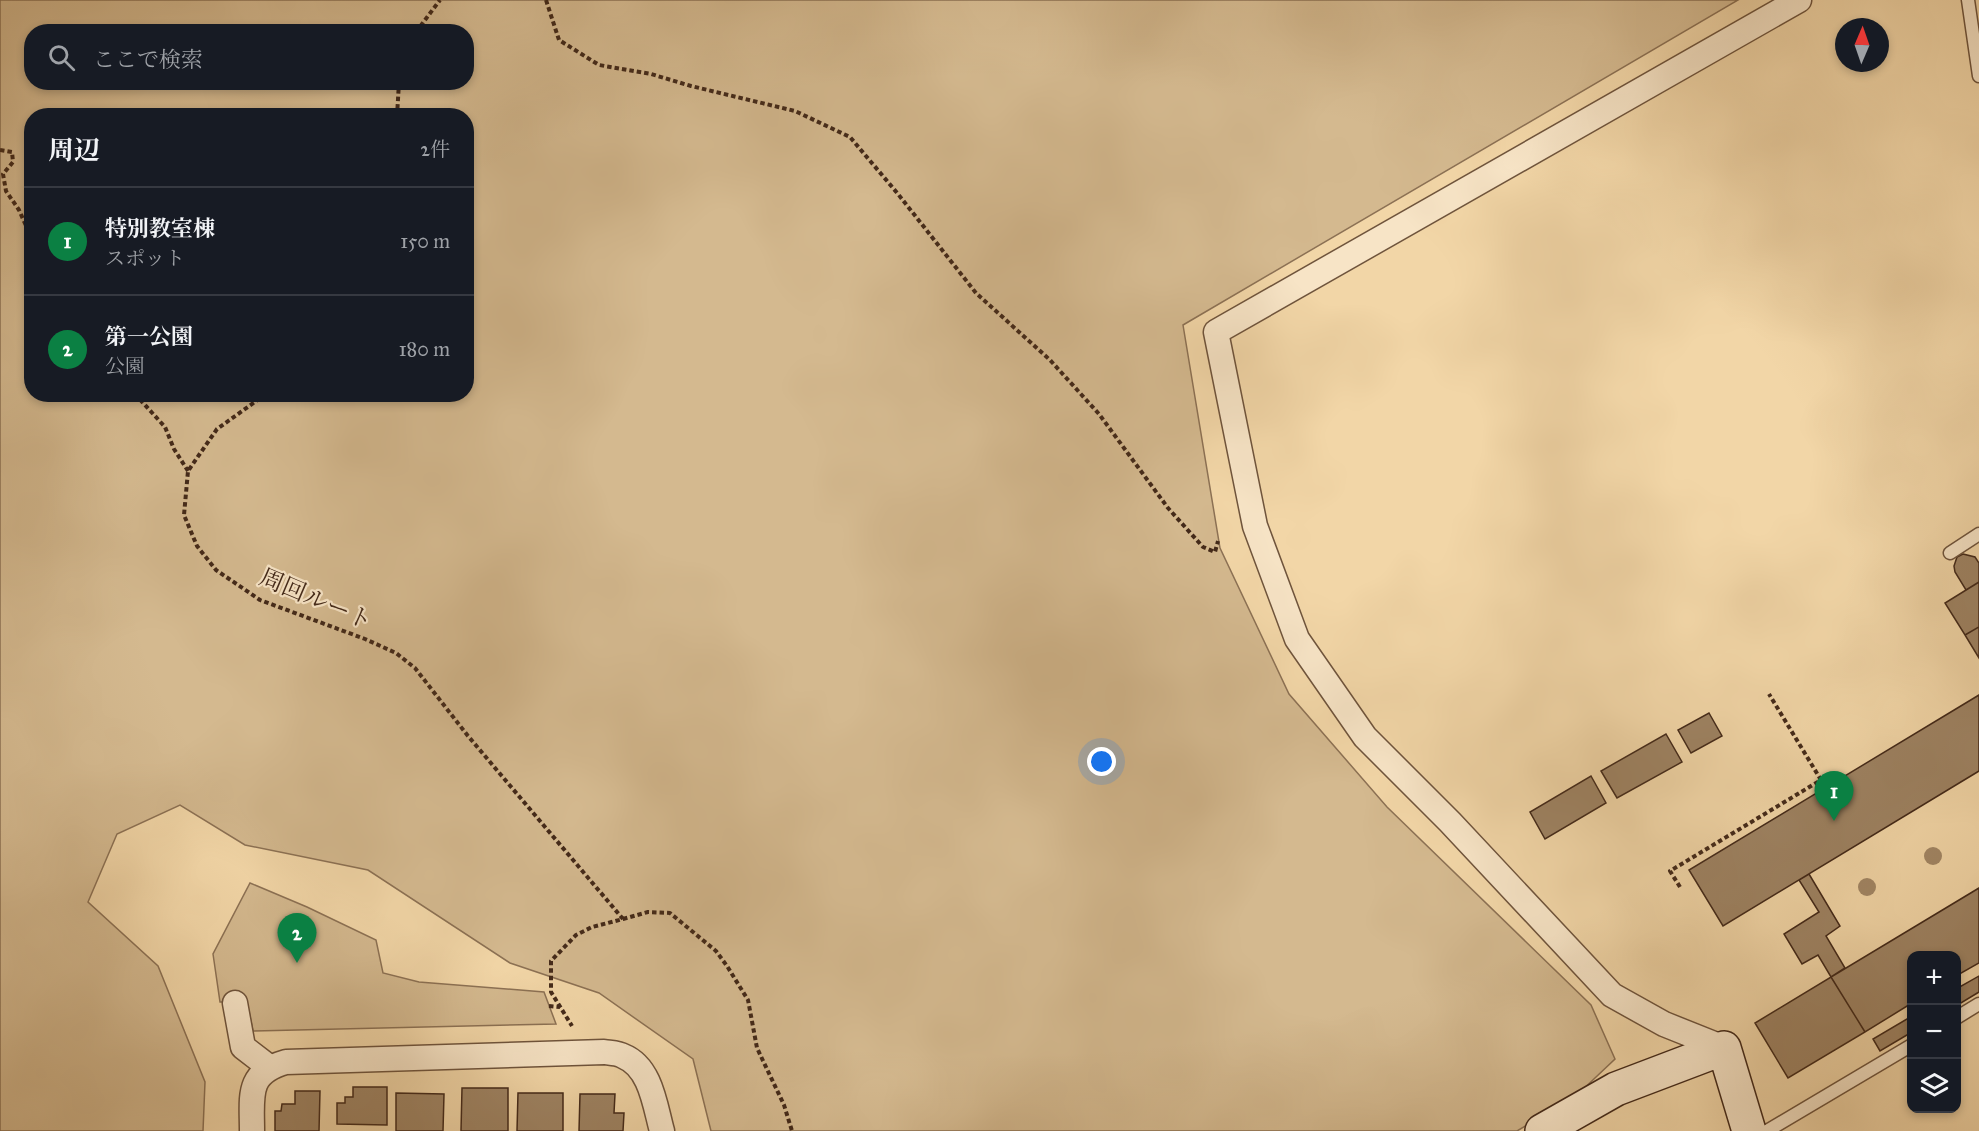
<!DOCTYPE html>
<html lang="ja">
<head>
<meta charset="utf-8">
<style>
	body { margin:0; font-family:"IM FELL Great Primer","Noto Serif JP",serif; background:#242831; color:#f1f3f6 }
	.controls { position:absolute; right:18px; bottom:18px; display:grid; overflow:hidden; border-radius:12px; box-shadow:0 3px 9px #0003 }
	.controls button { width:54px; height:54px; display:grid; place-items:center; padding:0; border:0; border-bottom:2px solid #363941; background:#171b24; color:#f1f3f6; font:30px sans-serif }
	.compass { position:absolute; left:1835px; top:18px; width:54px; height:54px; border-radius:50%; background:#171b24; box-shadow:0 3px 9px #0003; rotate:2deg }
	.you { position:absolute; left:1102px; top:762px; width:21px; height:21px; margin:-15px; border:4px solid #fff; border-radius:50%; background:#1a73e8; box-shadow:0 0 0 9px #1a73e833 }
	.badge { display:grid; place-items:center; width:39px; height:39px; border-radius:50%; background:#0b8043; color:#fff; font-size:20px; font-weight:700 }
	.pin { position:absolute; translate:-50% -50px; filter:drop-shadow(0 2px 3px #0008) }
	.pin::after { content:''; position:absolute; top:32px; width:21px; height:18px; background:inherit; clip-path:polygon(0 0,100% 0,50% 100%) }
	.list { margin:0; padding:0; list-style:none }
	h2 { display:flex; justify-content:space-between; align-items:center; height:78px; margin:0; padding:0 24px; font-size:26px }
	h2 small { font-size:20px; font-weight:400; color:#9ea1a6 }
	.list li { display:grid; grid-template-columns:39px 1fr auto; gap:18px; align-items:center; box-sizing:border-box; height:108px; padding:0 24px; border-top:2px solid #363941 }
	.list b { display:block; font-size:22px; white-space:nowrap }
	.list p { margin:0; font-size:20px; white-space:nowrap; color:#9ea1a6 }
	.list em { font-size:20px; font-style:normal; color:#9ea1a6 }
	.icon { flex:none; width:33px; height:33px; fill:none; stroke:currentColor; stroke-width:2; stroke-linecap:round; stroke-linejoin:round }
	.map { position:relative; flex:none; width:1979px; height:1131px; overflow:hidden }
	.search { position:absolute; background:#171b24; box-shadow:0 3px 9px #0003; left:24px; top:24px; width:450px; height:66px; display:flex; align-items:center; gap:15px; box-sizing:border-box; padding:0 21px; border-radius:24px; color:#9ea1a6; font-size:22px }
	.panel { position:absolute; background:#171b24; box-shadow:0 3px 9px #0003; left:24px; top:108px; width:450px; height:294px; border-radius:24px }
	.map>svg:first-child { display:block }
	.green { fill:#d4b98f; stroke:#8c7154; stroke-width:1.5; fill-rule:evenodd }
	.building { fill:#9e8363; stroke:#432919; stroke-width:1.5 }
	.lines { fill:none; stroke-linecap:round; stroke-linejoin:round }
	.lane-casing { stroke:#6f543c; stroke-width:15 }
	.street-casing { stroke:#6f543c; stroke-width:27 }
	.secondary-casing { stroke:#432919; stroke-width:36 }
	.path { stroke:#432919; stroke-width:4; stroke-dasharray:4.5 3; stroke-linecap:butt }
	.lane { stroke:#f7e4c6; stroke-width:12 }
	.street { stroke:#f7e4c6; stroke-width:24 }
	.secondary { stroke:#f7e4c6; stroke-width:33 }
	.tree { fill:#a28766 }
	.labels { text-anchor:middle; stroke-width:4.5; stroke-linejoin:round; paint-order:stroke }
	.street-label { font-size:24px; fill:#432919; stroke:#f7e4c6 }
</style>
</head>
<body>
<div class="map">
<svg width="1979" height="1131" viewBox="0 0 1979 1131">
	<rect width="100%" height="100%" fill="#f2d6a7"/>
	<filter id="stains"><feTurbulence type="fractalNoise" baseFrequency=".00333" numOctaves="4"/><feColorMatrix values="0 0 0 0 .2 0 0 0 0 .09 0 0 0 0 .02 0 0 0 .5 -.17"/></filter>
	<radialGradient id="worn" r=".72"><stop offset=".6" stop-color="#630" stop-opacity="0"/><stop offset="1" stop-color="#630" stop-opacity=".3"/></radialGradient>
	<path class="green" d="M 0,0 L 1738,0 L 1183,325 L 1220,548 L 1289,694 L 1387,807 L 1591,1005 L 1615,1059 L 1577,1095 L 1517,1131 L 711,1131 L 693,1059 L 599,993 L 510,963 L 368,870 L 245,845 L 180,805 L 117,834 L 88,902 L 158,966 L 205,1082 L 203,1131 L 0,1131 ZM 32,32 L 466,32 L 466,82 L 32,82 ZM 32,116 L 466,116 L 466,394 L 32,394 Z
		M 250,883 L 307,907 L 376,940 L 383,973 L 419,982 L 544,992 L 556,1024 L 253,1031 L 247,1002 L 220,1002 L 213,954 Z"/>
	<path class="building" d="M 1963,554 L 1975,557 L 1979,563 L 1979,582 L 1966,590 L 1955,572 L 1954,566 L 1957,557 Z
		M 1979,582 L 1979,627 L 1965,635 L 1945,603 Z
		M 1979,627 L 1979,658 L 1965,635 Z
		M 1979,695 L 1979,771 L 1723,926 L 1689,870 Z
		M 1709,713 L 1722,736 L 1691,753 L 1678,730 Z
		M 1666,734 L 1682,762 L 1617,798 L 1601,771 Z
		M 1591,776 L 1606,803 L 1545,839 L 1530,812 Z
		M 1809,874 L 1840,926 L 1826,936 L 1845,968 L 1831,977 L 1818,955 L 1802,964 L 1784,934 L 1819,912 L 1799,880 Z
		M 1979,888 L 1979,963 L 1956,976 L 1956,956 L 1912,956 L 1912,1003 L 1865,1032 L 1831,977 Z
		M 1979,976 L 1979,992 L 1956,1006 L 1956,989 Z
		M 1831,977 L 1865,1032 L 1788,1078 L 1755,1023 Z
		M 1912,1016 L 1912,1032 L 1880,1051 L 1873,1039 Z
		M 353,1087 L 387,1087 L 387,1125 L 337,1124 L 337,1103 L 345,1103 L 345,1097 L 353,1097 Z
		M 462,1088 L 508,1088 L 508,1131 L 461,1131 Z
		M 295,1091 L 320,1091 L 319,1131 L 275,1131 L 275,1111 L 281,1111 L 282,1104 L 295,1104 Z
		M 396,1093 L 444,1094 L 443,1131 L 396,1131 Z
		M 518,1093 L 563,1093 L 563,1131 L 517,1131 Z
		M 580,1094 L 615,1094 L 614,1113 L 624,1113 L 623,1131 L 579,1131 Z"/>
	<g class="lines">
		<g class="lane-casing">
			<path id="lane" d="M 1968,0 L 1979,76
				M 1950,553 L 1979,534
				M 1956,1018 L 1979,1004
				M 1767,1131 L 1912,1045"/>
		</g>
		<g class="street-casing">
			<path id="street" d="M 235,1003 L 243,1047 L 269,1067
				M 1724,1048 L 1664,1024 L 1612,995 L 1450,822 L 1365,737 L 1297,639 L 1255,526 L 1216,332 L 1799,0
				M 252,1131 C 252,1096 246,1073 286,1062 L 604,1052 C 610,1053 618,1053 623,1056 C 651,1067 655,1106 662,1131"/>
		</g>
		<g class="secondary-casing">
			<path id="secondary" d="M 1542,1131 L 1616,1089 L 1724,1048 L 1749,1131"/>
		</g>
		<path class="path" d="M 546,0 L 559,40 L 599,65 L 651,74 L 691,86 L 795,111 L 850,137 L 898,194 L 976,293 L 1050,360 L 1099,414 L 1168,508 L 1203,547 L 1215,552 L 1218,541
			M 416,32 L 440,0
			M 397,116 L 399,82
			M 0,150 L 12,152 L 13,162 L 3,174 L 6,191 L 19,210 L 32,239
			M 135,394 L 165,427 L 174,449 L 188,471
			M 266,394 L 217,429 L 188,471 L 184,515 L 197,546 L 216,570 L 260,600 L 365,639 L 396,653 L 415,668 L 468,736 L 623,919 L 592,927 L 576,935 L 551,961 L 551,992 L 572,1026
			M 1680,887 L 1670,871 L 1821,780 L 1769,694
			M 623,919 L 648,912 L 670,913 L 716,951 L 727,966 L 748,1000 L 757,1048 L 784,1105 L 792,1131
			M 549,1006 L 560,1007"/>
		<use href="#lane" class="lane"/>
		<use href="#street" class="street"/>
		<use href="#secondary" class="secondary"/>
	</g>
	<g class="tree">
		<circle cx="1933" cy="856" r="9"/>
		<circle cx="1867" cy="887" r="9"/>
	</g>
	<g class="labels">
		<g class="street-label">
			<text transform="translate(316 599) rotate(23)" y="8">周回ルート</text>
		</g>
	</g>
	<rect width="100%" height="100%" filter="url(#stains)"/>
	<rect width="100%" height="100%" fill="url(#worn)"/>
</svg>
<div class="controls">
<button>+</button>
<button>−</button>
<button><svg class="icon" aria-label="layers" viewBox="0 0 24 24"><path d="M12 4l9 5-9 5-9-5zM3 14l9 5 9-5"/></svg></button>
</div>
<svg class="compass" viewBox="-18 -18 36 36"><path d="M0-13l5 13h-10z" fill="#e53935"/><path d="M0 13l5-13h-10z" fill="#9ea1a6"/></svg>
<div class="you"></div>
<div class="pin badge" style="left:1834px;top:821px">1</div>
<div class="pin badge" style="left:297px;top:963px">2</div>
<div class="search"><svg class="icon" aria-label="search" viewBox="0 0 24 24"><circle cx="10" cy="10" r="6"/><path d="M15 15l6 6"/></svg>ここで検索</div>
<section class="panel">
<h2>周辺<small>2件</small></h2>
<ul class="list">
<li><span class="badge">1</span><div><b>特別教室棟</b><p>スポット</p></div><em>150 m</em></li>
<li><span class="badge">2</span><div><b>第一公園</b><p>公園</p></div><em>180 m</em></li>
</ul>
</section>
</div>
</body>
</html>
